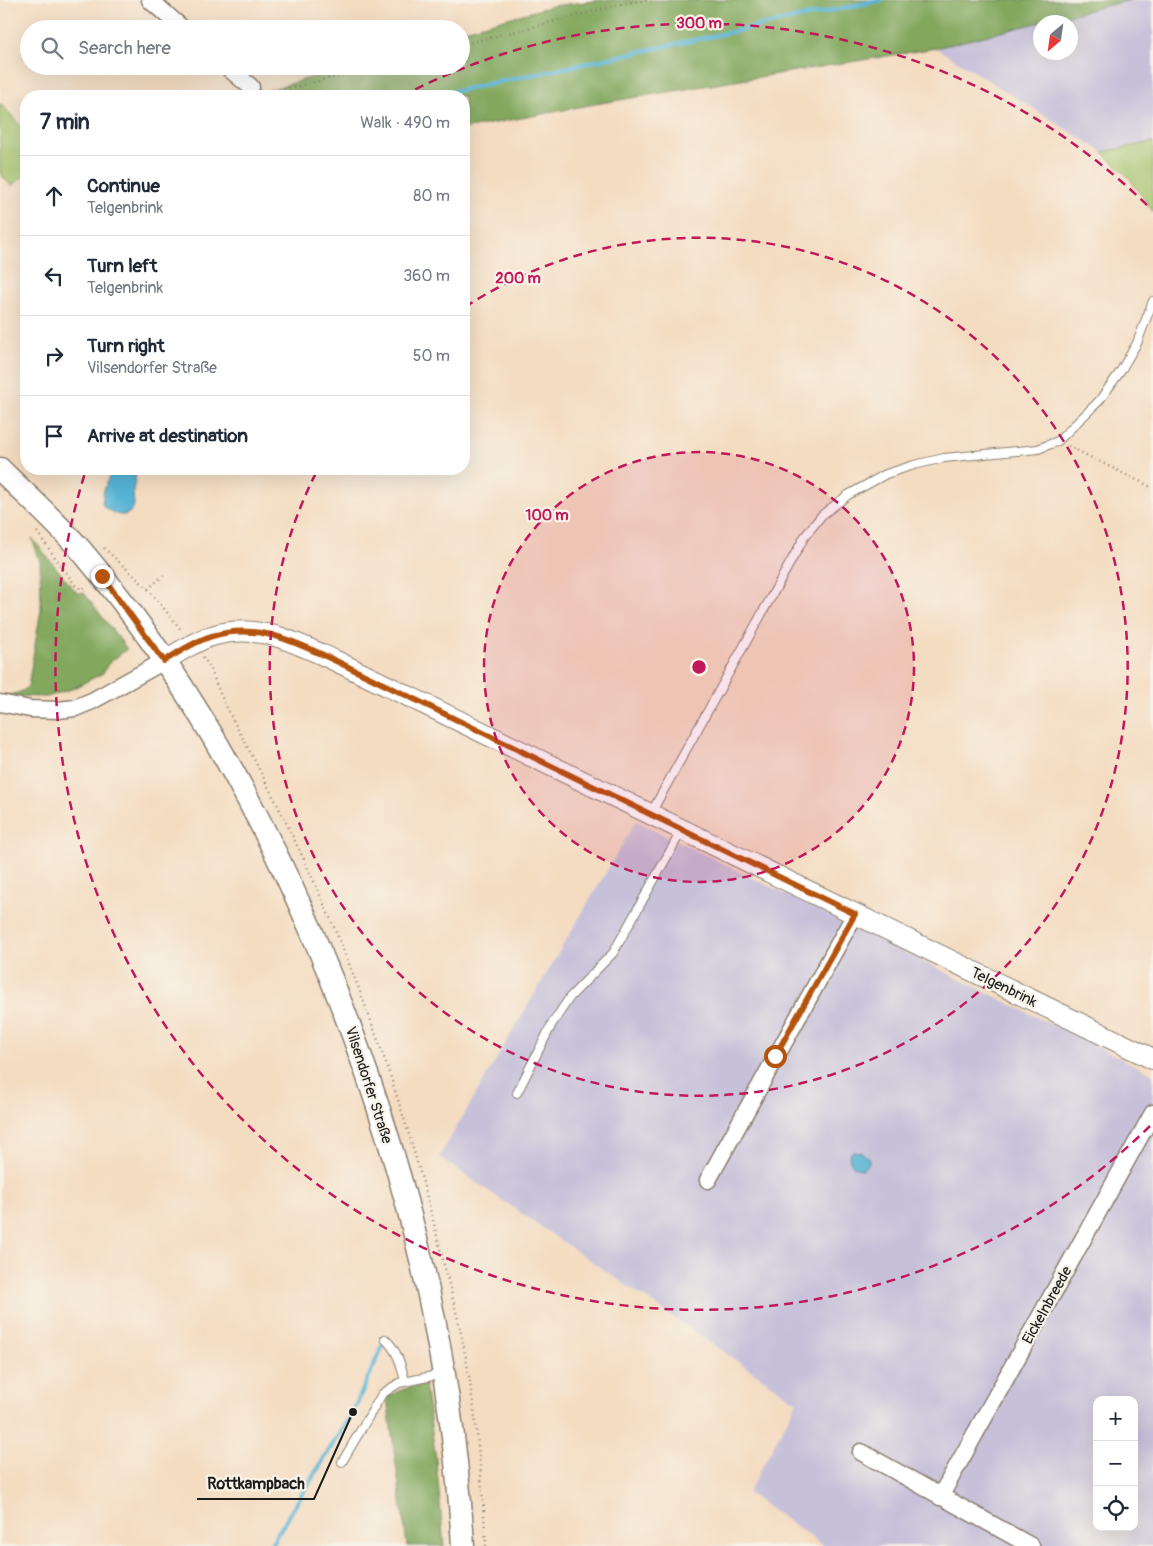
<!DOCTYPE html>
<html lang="en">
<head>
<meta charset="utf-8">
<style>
	body { margin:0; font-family:Pangolin,sans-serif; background:#f6f6f7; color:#1f2937 }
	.controls { position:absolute; right:15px; bottom:15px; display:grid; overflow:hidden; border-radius:10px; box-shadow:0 5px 20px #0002 }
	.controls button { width:45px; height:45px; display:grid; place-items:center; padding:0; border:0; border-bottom:1px solid #e0e1e3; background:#fff; color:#1f2937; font:25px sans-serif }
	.compass { position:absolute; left:1033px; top:15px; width:45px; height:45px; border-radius:50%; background:#fff; box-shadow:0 5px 20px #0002; rotate:209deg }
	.stop { position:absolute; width:15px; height:15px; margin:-11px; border:4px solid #b45309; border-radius:50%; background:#fff }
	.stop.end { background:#b45309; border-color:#fff; box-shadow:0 1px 5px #0008 }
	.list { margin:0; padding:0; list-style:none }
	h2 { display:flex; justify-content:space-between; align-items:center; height:65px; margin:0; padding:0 20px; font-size:21px }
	h2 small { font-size:16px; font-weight:400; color:#747a83 }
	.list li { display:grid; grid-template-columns:32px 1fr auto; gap:15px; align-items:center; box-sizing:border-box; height:80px; padding:0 20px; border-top:1px solid #e0e1e3 }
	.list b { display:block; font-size:19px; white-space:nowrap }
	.list p { margin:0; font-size:16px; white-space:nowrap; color:#747a83 }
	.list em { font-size:16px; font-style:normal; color:#747a83 }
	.icon { flex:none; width:28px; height:28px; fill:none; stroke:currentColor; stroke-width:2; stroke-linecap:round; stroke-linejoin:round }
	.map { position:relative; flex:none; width:1153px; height:1546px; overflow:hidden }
	.search { position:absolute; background:#fff; box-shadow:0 5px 20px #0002; left:20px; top:20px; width:450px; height:55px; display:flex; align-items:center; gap:12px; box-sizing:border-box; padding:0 18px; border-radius:28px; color:#747a83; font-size:19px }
	.panel { position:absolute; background:#fff; box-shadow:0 5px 20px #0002; left:20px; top:90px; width:450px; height:385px; border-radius:20px }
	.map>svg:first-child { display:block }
	.industrial { fill:#c6c0d9; fill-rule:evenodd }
	.green { fill:#a3c169; stroke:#606e42 }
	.forest { fill:#82a75d; stroke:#4f623c }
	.water { fill:#57b4d5; stroke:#3a6878 }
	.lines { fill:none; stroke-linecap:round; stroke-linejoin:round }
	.stream { stroke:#57b4d5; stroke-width:4.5 }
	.service-casing { stroke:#887c6e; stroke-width:10 }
	.minor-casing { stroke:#887c6e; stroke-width:19 }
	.tertiary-casing { stroke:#887c6e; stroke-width:22 }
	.secondary-casing { stroke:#887c6e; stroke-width:25 }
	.path { stroke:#887c6e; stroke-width:2.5; stroke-dasharray:1 4; stroke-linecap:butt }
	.service { stroke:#fff; stroke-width:8 }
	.minor { stroke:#fff; stroke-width:16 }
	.tertiary { stroke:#fff; stroke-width:20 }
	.secondary { stroke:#fff; stroke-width:22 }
	.route { stroke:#b45309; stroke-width:6 }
	.ring { fill:none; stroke:#c2185b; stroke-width:2.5; stroke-dasharray:9 6 }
	.labels { text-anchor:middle; stroke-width:4.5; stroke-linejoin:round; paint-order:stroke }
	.street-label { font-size:15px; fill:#1c1c1c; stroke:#f7f3e8 }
	.centre { fill:#c2185b; stroke:#f7f3e8; stroke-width:2.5 }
	.ring-label { font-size:15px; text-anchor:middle; font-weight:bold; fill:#c2185b; stroke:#f7f3e8; stroke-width:4.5; stroke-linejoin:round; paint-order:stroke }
	.leader { fill:none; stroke:#1c1c1c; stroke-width:2 }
	.callout-dot { fill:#1c1c1c; stroke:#f7f3e8; stroke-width:2 }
	.callout-label { font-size:16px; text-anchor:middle; font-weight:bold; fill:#1c1c1c; stroke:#f7f3e8; stroke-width:4.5; stroke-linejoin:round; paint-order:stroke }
</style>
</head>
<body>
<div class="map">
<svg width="1153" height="1546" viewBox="0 0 1153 1546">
	<rect width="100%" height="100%" fill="#f7f3e8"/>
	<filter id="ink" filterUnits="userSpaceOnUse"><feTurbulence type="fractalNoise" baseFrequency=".02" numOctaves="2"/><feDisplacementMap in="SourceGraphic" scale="10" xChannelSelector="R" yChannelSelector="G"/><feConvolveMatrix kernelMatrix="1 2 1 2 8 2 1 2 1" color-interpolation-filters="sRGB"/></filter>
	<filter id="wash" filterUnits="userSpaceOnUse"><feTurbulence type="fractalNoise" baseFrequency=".0096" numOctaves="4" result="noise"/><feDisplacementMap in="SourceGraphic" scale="20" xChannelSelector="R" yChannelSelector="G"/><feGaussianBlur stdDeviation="1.12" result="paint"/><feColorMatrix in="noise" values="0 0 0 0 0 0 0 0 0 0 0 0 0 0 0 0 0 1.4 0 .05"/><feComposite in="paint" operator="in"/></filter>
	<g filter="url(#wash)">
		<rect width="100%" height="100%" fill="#f4dcc1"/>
		<path class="industrial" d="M 1130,0 L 1153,0 L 1153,142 L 1103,152 L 936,48 ZM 1040,22 L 1070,22 L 1070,52 L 1040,52 Z
			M 636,821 L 1153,1074 L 1153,1546 L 824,1546 L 748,1493 L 797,1402 L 439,1157 ZM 1097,1400 L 1134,1400 L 1134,1527 L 1097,1527 Z"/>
		<path class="green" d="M 0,103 L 26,132 L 26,174 L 11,186 L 0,173 Z
			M 1153,142 L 1153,212 L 1130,179 L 1103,152 Z"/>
		<path class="forest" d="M 601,0 L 1130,0 L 936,48 L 595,104 L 464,129 L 464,96 L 260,96 L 265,91 L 350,66 L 461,66 L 461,31 L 552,6 Z
			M 32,538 L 77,593 L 84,593 L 127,649 L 108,664 L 103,673 L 72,689 L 47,697 L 2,696 C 12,694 21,694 28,686 L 41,609 L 40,562 Z
			M 425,1385 L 436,1459 L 444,1546 L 407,1546 L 387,1398 C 397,1389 412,1387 425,1385 Z"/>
		<path class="water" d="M 113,469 L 137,469 L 133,491 L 134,506 C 132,508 131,511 129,513 C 121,519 107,511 102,504 L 104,489 Z
			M 853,1151 L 861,1152 L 869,1159 L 869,1163 L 863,1169 C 854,1169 850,1164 849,1155 Z"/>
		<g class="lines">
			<path class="stream" d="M 433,96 L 881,0
				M 270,1546 L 353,1412 L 383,1345"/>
		</g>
	</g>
	<g filter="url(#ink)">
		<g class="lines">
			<g class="service-casing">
				<path id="service" d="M 651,813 L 805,536 L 822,515 L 848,495 L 886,474 L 914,465 L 944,458 L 1038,449 L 1058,441 L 1099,401 L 1120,372 L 1137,343 L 1153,301
					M 517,1093 L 552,1024 L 570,997 L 613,953 L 682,830
					M 385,1339 C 398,1351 401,1365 405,1381
					M 342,1462 L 382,1394 L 399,1383 L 442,1374"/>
			</g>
			<g class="minor-casing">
				<path id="minor" d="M 150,0 L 183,29
					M 226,66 L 251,87
					M 0,703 L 30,709 L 58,710 L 75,708 L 92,701 L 164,661
					M 708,1180 L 855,914
					M 861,1452 L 1031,1546
					M 940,1497 L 1153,1113"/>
			</g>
			<g class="tertiary-casing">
				<path id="tertiary" d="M 164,661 C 179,652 195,641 212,636 C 258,622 294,642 336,661 L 1153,1059"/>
			</g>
			<g class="secondary-casing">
				<path id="secondary" d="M 0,469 C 28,497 59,524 85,555 C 180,667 252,795 311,930 C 395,1125 451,1334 463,1546"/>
			</g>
			<path class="path" d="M 461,45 L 626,3 L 651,0
				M 264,92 L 291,88 L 377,66
				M 1068,446 L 1153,488
				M 37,532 L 75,585 L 81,589 L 88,587
				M 104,548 L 148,589 L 182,631
				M 148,589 L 165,574
				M 203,657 C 211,667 214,679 219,691 C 232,720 248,747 262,775 C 342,928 400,1084 441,1252 C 449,1286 459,1319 465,1353 C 477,1417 482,1482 486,1546"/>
			<use href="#service" class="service"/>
			<use href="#minor" class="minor"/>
			<use href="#tertiary" class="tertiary"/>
			<use href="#secondary" class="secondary"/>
		</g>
	</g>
	<g class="lines" filter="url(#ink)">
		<path class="route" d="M 102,576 L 164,661 C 179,652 195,641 212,636 C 258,622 295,642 336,661 L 855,914 L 775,1056"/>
	</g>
	<circle cx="699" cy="667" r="215" fill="#c2185b" fill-opacity=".12"/>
	<g class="ring">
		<circle cx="699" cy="667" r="215"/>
		<path d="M465 307A429 429 0 1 1 318 469"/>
		<path d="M1150 1126A644 644 0 0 1 85 473M402 96A644 644 0 0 1 1150 208"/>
	</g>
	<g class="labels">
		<g class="street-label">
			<text transform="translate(1004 987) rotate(26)" y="5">Telgenbrink</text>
			<text transform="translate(369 1085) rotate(72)" y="5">Vilsendorfer Straße</text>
			<text transform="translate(1047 1305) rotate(-61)" y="5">Eickelnbreede</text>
		</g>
	</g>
	<circle cx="699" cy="667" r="8" class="centre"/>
	<g class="ring-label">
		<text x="699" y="28">300 m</text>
		<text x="518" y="283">200 m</text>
		<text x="547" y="520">100 m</text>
	</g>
	<path class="leader" d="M353 1412L314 1499H197"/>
	<circle class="callout-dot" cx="353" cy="1412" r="5"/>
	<g class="callout-label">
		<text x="256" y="1489">Rottkampbach</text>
	</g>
</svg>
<div class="controls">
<button>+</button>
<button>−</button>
<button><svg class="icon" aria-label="locate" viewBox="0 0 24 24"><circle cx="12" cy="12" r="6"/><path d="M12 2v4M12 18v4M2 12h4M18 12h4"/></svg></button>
</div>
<svg class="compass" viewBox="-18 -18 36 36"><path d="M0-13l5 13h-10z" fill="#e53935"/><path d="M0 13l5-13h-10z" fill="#747a83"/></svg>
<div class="stop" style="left:775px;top:1056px"></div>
<div class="stop end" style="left:102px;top:576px"></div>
<div class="search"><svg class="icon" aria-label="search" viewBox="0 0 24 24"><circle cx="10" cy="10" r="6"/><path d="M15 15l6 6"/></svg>Search here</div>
<section class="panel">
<h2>7 min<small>Walk · 490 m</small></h2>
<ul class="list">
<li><svg class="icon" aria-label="ahead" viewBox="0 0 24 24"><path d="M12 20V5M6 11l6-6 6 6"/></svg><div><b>Continue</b><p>Telgenbrink</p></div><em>80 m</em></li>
<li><svg class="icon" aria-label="left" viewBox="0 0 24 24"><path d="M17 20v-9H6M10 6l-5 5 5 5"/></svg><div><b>Turn left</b><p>Telgenbrink</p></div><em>360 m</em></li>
<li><svg class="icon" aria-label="right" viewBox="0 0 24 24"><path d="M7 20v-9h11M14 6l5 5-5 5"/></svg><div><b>Turn right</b><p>Vilsendorfer Straße</p></div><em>50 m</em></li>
<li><svg class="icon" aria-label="arrive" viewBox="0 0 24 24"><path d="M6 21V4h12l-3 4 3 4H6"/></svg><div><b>Arrive at destination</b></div></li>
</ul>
</section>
</div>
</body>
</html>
